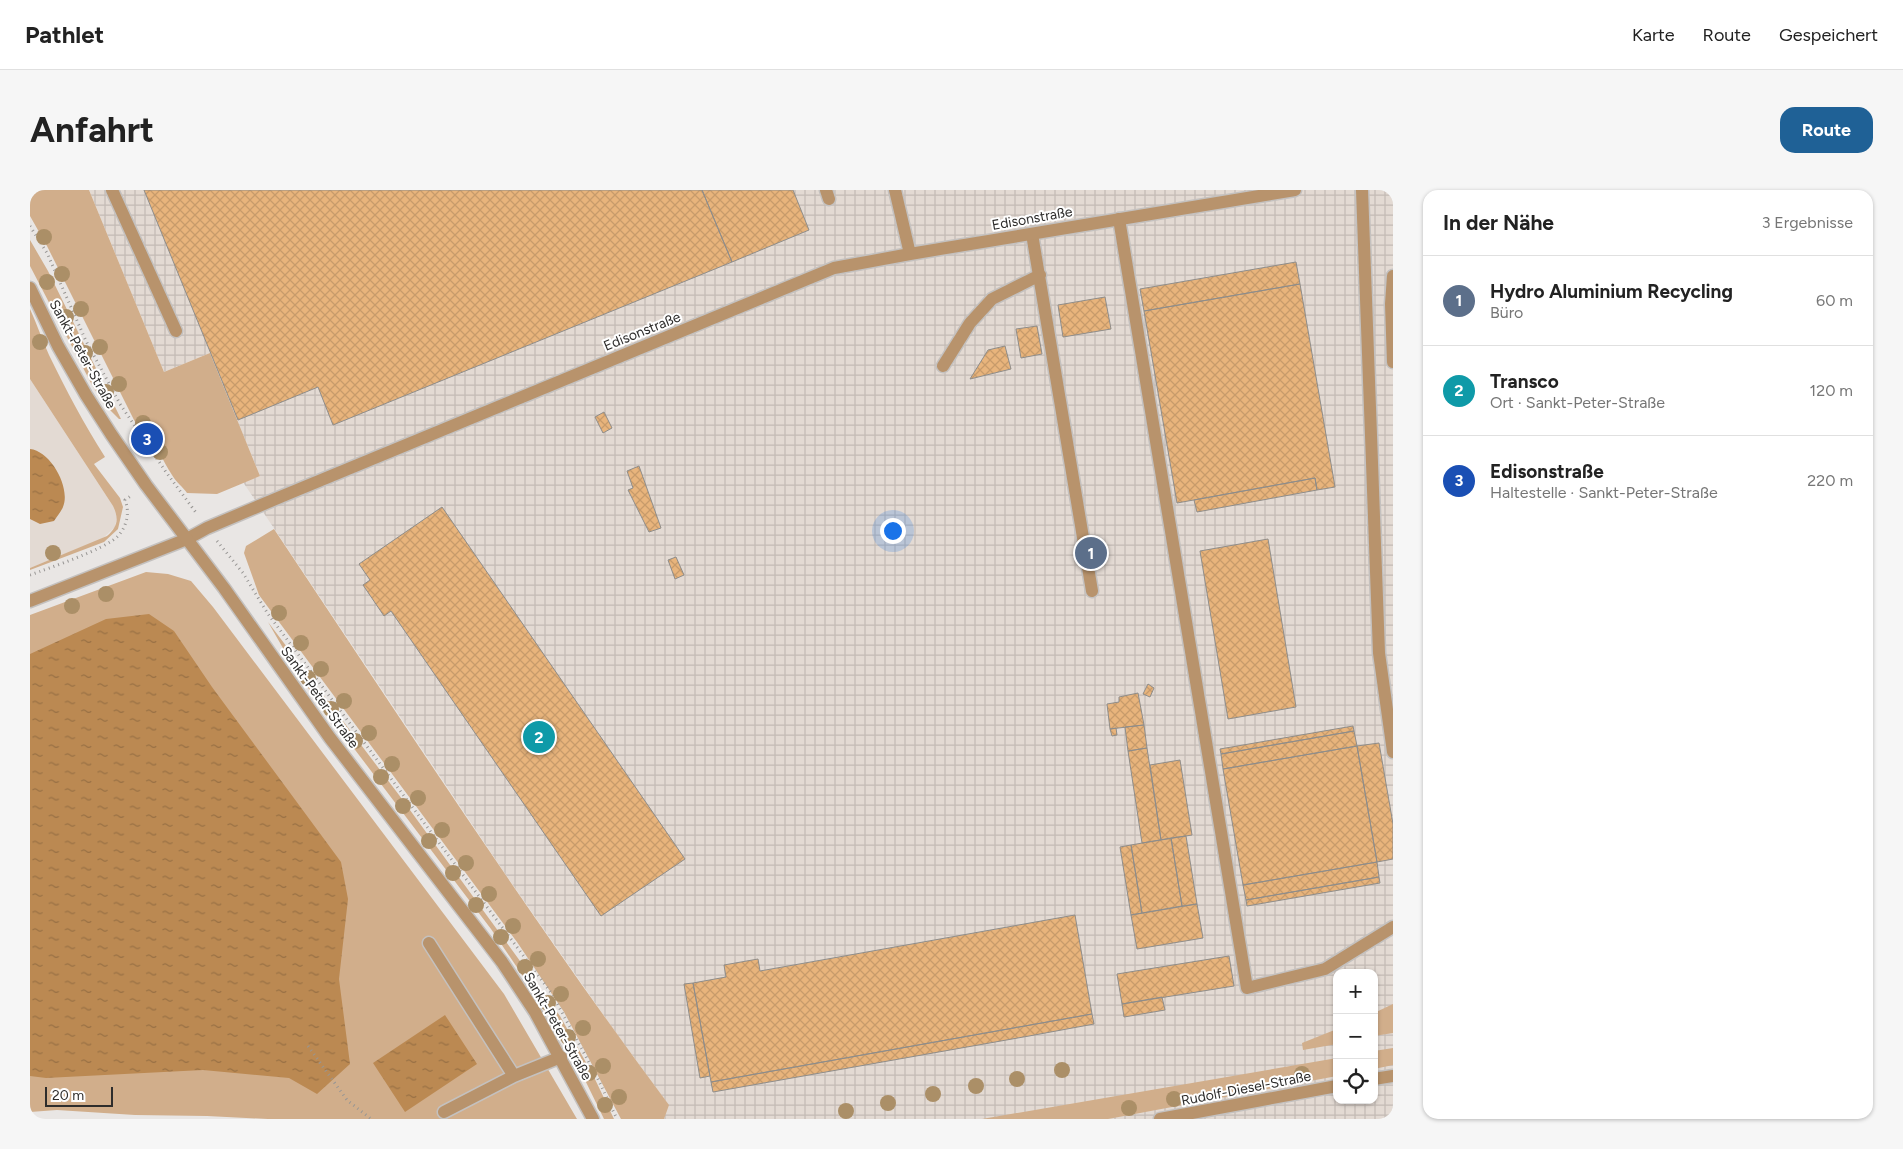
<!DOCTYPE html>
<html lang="de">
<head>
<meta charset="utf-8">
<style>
	body { margin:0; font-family:Figtree,sans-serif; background:#f6f6f6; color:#222 }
	.controls { position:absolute; right:15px; bottom:15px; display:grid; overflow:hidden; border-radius:10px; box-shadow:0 1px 4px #0004 }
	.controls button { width:45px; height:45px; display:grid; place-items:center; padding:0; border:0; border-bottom:1px solid #e0e0e0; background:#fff; color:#222; font:25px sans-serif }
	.scale { position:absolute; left:15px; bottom:12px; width:68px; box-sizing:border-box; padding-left:5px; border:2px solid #2e2d2c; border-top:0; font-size:14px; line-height:18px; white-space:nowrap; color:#2e2d2c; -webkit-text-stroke:4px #fff; paint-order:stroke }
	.you { position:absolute; left:862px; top:340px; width:18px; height:18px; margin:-12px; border:4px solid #fff; border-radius:50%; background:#1a73e8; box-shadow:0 0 0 8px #1a73e833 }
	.badge { display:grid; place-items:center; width:32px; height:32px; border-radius:50%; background:#1f6196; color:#fff; font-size:16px; font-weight:700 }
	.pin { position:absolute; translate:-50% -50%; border:2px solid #fff; box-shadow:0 1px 5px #0006 }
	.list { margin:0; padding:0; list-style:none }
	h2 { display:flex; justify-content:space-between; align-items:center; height:65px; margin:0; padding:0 20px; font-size:21px }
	h2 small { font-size:16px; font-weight:400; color:#767676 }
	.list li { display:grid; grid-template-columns:32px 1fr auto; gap:15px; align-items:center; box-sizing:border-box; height:90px; padding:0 20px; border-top:1px solid #e0e0e0 }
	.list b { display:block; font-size:19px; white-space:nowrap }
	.list p { margin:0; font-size:16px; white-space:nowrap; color:#767676 }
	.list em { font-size:16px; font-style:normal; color:#767676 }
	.icon { flex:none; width:28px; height:28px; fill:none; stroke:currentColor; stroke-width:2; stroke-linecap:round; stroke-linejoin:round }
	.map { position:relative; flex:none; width:1363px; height:929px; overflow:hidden; border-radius:15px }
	header { display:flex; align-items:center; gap:30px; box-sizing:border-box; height:70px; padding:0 25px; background:#fff; border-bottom:1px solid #e0e0e0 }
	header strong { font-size:24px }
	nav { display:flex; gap:28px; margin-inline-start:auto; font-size:18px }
	.intro { display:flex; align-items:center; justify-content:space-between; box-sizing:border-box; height:120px; padding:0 30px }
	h1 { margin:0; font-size:35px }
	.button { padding:12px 22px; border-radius:15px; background:#1f6196; color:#fff; font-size:18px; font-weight:700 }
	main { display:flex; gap:30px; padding:0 30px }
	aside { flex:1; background:#fff; border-radius:15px; box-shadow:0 1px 4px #0004 }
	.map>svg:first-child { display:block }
	.built { fill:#e3dad3 }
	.industrial { fill:url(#industrial-grid); fill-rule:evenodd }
	.grass { fill:#d1ae8b }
	.water { fill:url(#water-ripples) }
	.building { fill:url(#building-cross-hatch); stroke:#8f8d8a }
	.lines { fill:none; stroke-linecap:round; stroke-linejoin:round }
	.service-casing { stroke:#c4c1bf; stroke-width:15 }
	.minor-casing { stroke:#c4c1bf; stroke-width:15 }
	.tertiary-casing { stroke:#c4c1bf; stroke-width:15 }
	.path { stroke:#989694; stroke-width:3; stroke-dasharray:1 4; stroke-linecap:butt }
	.service { stroke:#b8936c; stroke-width:12 }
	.minor { stroke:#b8936c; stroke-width:12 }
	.tertiary { stroke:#b8936c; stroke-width:12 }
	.tree { fill:#ab8f67 }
	.labels { text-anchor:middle; stroke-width:4; stroke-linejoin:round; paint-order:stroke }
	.street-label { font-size:14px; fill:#2e2d2c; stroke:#fff }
</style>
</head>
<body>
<header>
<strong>Pathlet</strong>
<nav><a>Karte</a><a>Route</a><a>Gespeichert</a></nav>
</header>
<div class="intro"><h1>Anfahrt</h1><a class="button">Route</a></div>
<main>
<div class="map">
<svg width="1363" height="929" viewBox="0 0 1363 929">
	<defs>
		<pattern id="industrial-grid" width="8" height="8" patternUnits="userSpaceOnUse" patternTransform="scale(1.25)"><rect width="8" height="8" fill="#e3dad3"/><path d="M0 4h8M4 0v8" fill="none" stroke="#c3bbb5"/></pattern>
		<pattern id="water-ripples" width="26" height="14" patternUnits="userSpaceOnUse" patternTransform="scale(1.25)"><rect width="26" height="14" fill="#bb8952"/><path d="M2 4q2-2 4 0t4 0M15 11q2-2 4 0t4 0" fill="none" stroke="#987044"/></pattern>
		<pattern id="building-cross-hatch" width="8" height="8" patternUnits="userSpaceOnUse" patternTransform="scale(1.25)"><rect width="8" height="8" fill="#e8b47c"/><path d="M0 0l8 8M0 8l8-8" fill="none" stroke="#c79b6b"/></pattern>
	</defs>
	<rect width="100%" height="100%" fill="#e9e6e4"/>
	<path class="built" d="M 0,189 L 83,316 L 87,327 L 85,337 L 72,349 L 0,378 Z"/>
	<path class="industrial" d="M 59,0 L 1363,0 L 1363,929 L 634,929 L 638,914 L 589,847 L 478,688 L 213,292 L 230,286 L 180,163 L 134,182 ZM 1307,783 L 1344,783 L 1344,910 L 1307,910 Z"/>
	<path class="grass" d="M 0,0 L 59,0 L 134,182 L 180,163 L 230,286 L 187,304 L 157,303 C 153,297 146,292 142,285 C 132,270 126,253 116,239 L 111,241 L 104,230 L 17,56 L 0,26 Z
		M 0,50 L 18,81 L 91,229 L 89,229 L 75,215 L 62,195 L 0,76 Z
		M 0,119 C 7,134 12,150 19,165 C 36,200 54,234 75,267 L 64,274 L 90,308 L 93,317 L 88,339 L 74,352 L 0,380 L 0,378 L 77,346 C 88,336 89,329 83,316 L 0,189 Z
		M 244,339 C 373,532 500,728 639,915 L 634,929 L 591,929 L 534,822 L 487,752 L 229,405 L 214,363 L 216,356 Z
		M 116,382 L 138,384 L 161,391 L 183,417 L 474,804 L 547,929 L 238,929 L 177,926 L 105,925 L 27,920 L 0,922 L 0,425 Z
		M 238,432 L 369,605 L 530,826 L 563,885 L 584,929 L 574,929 L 554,888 L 518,823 L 461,739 L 269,486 Z
		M 1363,814 L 1363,843 L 1344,846 L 1344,823 Z
		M 1307,839 L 1307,854 L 1273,860 L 1272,853 Z
		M 1363,858 L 1363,875 L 1344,879 L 1344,861 Z
		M 1307,868 L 1307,886 L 1078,929 L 952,929 Z"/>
	<path class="water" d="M 0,259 C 21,261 41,298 33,317 C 31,322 27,326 24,331 L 10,334 L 0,329 Z
		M 119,424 L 144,441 L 182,497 L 311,672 L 318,709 L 309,789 L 320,874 L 287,904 L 259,888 L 173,880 L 16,888 L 0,886 L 0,464 L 76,429 Z
		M 415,825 L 447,874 L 375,922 L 343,873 Z"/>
	<path class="building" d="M 114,0 L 672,0 L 702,72 L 303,235 L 288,197 L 208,230 Z
		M 672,0 L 763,0 L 779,40 L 702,72 Z
		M 1266,72 L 1270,94 L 1114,121 L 1110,99 Z
		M 1270,94 L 1305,297 L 1287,300 L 1285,288 L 1147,313 L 1114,121 Z
		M 1075,107 L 1081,139 L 1033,147 L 1028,115 Z
		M 1007,136 L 1012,164 L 991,168 L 986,139 Z
		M 975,156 L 981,179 L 940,189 L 958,160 Z
		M 574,222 L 582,238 L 573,243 L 565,227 Z
		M 609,276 L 631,338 L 619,342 L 598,300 L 603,298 L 597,281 Z
		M 1285,288 L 1287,300 L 1167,322 L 1164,310 Z
		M 412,317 L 655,669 L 571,726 L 361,421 L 354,426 L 333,395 L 340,390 L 329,374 Z
		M 1238,349 L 1266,517 L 1198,529 L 1170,361 Z
		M 646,367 L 654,385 L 645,389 L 638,370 Z
		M 1118,494 L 1124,498 L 1120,507 L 1113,504 Z
		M 1108,503 L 1114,535 L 1080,539 L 1077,514 L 1089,512 L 1089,507 Z
		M 1114,535 L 1117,558 L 1098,561 L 1095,537 Z
		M 1323,536 L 1324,541 L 1191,564 L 1190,559 Z
		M 1086,538 L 1087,545 L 1082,546 L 1080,539 Z
		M 1324,541 L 1327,556 L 1193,579 L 1191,564 Z
		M 1349,553 L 1363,634 L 1363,669 L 1347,672 L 1327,556 Z
		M 1327,556 L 1347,672 L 1213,695 L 1193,579 Z
		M 1117,558 L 1131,650 L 1112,653 L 1098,561 Z
		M 1150,570 L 1162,645 L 1131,650 L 1120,575 Z
		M 1156,646 L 1167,714 L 1152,716 L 1141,648 Z
		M 1141,648 L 1152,716 L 1112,723 L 1101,655 Z
		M 1101,655 L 1112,723 L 1101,725 L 1090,657 Z
		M 1347,672 L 1349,687 L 1216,710 L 1213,695 Z
		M 1349,687 L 1350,693 L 1217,716 L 1216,710 Z
		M 1167,714 L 1173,748 L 1107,759 L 1101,725 Z
		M 1045,725 L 1062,824 L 681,892 L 663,793 L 696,787 L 694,775 L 728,769 L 730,781 Z
		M 1199,766 L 1204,796 L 1092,814 L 1087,784 Z
		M 663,793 L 680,886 L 670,888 L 654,794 Z
		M 1132,807 L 1135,820 L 1094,827 L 1092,814 Z
		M 1062,824 L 1064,834 L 999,846 L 683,902 L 681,892 Z"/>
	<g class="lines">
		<g class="service-casing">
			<path id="service" d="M 82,0 L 146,141
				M 796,0 L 799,9
				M 1332,0 L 1349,463 L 1363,562
				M 1089,29 L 1217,798 L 1295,779 L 1363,737
				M 1002,44 L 1062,401
				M 1363,86 L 1361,114 L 1363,172
				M 913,176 L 940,133 L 962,109 L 1010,85
				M 399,753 L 484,886 L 531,867
				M 414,922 L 484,886"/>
		</g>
		<g class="minor-casing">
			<path id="minor" d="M 865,0 L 880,64
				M 0,411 L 157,349 L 177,338 L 255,305 L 804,78 L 880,64 L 1265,0
				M 1344,889 L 1363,886
				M 1130,929 L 1307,896"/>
		</g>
		<g class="tertiary-casing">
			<path id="tertiary" d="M 0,98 L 28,156 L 56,205 L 81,244 L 116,295 L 194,398 L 300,548 L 472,772 L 505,822 L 563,929"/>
		</g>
		<path class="path" d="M 0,36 L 17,63 L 56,151 L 90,214 L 136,282 L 167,324
			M 187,351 L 213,383 L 238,424 L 522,804 L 567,887 L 587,929
			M 0,385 C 19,378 76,359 88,346 C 97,336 100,322 95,310 L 102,305
			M 278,856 L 317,910 L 341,929"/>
		<use href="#service" class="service"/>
		<use href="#minor" class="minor"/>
		<use href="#tertiary" class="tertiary"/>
	</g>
	<g class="tree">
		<circle cx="14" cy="47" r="8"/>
		<circle cx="32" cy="84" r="8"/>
		<circle cx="17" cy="92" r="8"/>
		<circle cx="51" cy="119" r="8"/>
		<circle cx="36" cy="127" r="8"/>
		<circle cx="10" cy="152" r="8"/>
		<circle cx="70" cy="157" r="8"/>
		<circle cx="55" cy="163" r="8"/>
		<circle cx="89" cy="194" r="8"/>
		<circle cx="76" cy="202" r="8"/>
		<circle cx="113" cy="233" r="8"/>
		<circle cx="130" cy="262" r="8"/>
		<circle cx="23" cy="363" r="8"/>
		<circle cx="76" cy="404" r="8"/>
		<circle cx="42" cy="416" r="8"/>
		<circle cx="249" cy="423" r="8"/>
		<circle cx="271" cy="453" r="8"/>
		<circle cx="291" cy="479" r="8"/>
		<circle cx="278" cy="488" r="8"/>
		<circle cx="314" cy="511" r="8"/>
		<circle cx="301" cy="519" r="8"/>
		<circle cx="339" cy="543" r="8"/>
		<circle cx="325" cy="551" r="8"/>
		<circle cx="362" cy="574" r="8"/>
		<circle cx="351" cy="587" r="8"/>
		<circle cx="388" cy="608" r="8"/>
		<circle cx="373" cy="616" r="8"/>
		<circle cx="412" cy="640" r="8"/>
		<circle cx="399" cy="651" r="8"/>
		<circle cx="436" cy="673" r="8"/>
		<circle cx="423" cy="683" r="8"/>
		<circle cx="459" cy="704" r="8"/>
		<circle cx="446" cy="715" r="8"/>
		<circle cx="483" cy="736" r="8"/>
		<circle cx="471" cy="747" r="8"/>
		<circle cx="508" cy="769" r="8"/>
		<circle cx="495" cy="777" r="8"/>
		<circle cx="531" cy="804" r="8"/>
		<circle cx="518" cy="813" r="8"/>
		<circle cx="553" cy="838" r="8"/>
		<circle cx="538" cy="847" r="8"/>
		<circle cx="573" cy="876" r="8"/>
		<circle cx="1032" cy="880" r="8"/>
		<circle cx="559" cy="883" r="8"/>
		<circle cx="1272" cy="884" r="8"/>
		<circle cx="987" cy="889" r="8"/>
		<circle cx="946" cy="896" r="8"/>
		<circle cx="903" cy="904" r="8"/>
		<circle cx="589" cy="907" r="8"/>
		<circle cx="1144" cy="909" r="8"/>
		<circle cx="858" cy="913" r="8"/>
		<circle cx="575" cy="915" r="8"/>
		<circle cx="1099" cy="918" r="8"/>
		<circle cx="816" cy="921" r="8"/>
	</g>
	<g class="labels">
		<g class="street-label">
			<text transform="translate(1002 28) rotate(-10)" y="5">Edisonstraße</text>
			<text transform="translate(612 141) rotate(-22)" y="5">Edisonstraße</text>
			<text transform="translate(53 164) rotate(61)" y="5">Sankt-Peter-Straße</text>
			<text transform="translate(290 507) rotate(54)" y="5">Sankt-Peter-Straße</text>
			<text transform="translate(528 836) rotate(60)" y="5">Sankt-Peter-Straße</text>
			<text transform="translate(1216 898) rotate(-11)" y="5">Rudolf-Diesel-Straße</text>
		</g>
	</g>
</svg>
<div class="controls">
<button>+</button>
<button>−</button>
<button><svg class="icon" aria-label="locate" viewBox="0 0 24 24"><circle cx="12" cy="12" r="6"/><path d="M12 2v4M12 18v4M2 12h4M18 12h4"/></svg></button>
</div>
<div class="scale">20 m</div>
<div class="you"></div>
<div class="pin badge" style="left:1061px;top:363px;background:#5c6f8a">1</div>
<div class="pin badge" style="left:509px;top:547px;background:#0f9aa8">2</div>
<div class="pin badge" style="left:117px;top:249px;background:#1a4fb4">3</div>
</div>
<aside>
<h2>In der Nähe<small>3 Ergebnisse</small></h2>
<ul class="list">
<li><span class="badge" style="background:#5c6f8a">1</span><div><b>Hydro Aluminium Recycling</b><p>Büro</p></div><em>60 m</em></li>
<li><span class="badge" style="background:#0f9aa8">2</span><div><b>Transco</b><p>Ort · Sankt-Peter-Straße</p></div><em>120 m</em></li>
<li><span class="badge" style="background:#1a4fb4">3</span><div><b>Edisonstraße</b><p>Haltestelle · Sankt-Peter-Straße</p></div><em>220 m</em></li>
</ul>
</aside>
</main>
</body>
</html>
